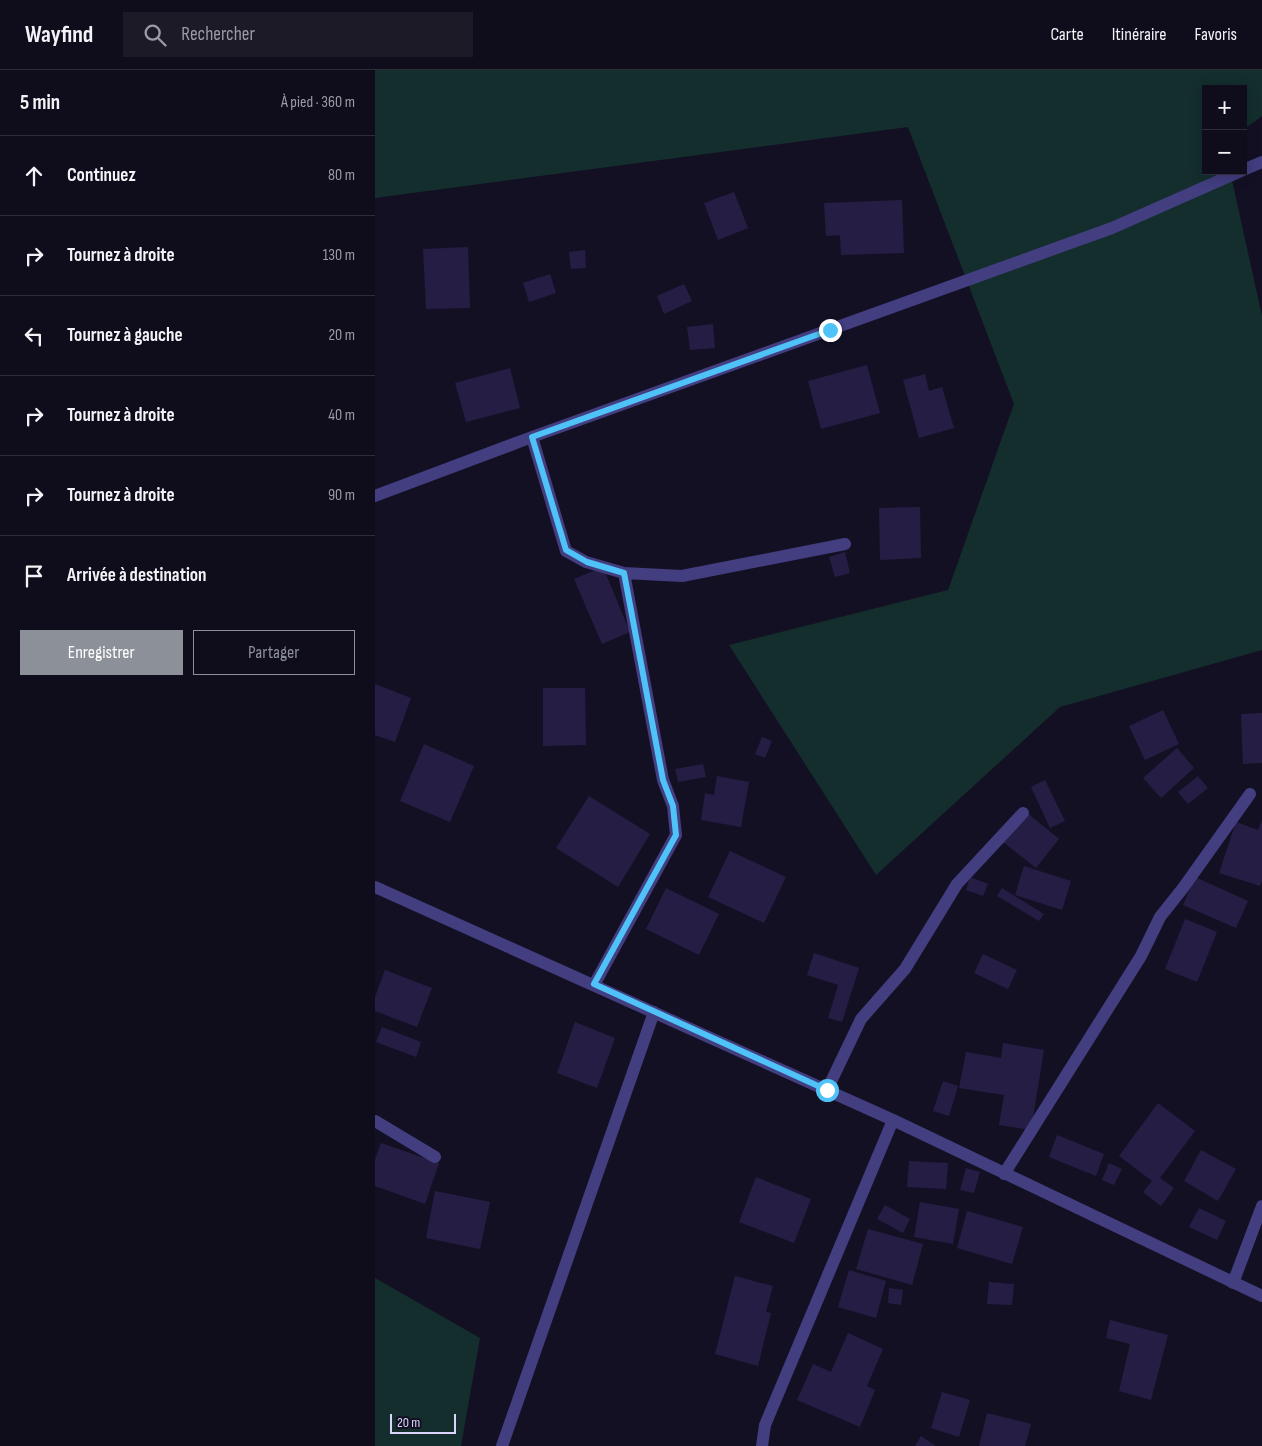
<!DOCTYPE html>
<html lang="fr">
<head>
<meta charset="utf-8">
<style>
	body { margin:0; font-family:"Sofia Sans Condensed",sans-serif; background:#1d1a28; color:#f1f3f6 }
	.controls { position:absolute; right:15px; top:15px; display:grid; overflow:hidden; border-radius:0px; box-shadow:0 2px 12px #0003 }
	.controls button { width:45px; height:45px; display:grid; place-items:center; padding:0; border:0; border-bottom:1px solid #2f2c3a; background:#0f0c1b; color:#f1f3f6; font:25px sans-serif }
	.scale { position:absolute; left:15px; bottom:12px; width:66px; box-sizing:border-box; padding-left:5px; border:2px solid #dbd5fd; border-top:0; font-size:14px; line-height:18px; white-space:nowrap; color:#dbd5fd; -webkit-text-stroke:4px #141024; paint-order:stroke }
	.stop { position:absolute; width:15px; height:15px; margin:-11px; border:4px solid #4fc3f7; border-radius:50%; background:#fff }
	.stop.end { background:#4fc3f7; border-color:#fff; box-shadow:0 1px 5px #0008 }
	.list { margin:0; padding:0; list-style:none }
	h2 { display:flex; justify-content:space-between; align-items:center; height:65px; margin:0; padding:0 20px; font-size:21px }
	h2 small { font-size:16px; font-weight:400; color:#9b9ba3 }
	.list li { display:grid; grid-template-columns:32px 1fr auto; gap:15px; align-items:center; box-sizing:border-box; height:80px; padding:0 20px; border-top:1px solid #2f2c3a }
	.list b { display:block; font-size:19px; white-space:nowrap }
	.list em { font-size:16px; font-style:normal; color:#9b9ba3 }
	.actions { display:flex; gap:10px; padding:15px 20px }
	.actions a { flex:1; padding:11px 0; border:1px solid #8c9099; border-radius:0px; text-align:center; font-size:18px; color:#8c9099 }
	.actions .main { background:#8c9099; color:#fff }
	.icon { flex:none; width:28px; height:28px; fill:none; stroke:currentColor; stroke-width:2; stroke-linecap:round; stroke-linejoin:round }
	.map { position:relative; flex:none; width:887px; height:1376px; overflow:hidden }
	header { display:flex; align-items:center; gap:30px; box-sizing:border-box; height:70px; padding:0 25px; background:#0f0c1b; border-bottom:1px solid #2f2c3a }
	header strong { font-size:24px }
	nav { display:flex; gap:28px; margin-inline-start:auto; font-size:18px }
	.search { width:350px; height:45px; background:#1d1a28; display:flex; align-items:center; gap:12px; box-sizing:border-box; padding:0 18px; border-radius:0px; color:#9b9ba3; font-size:19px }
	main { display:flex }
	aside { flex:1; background:#0f0c1b }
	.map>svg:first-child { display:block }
	.green { fill:#132e2d }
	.building { fill:#261d44 }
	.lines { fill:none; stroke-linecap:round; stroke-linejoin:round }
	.minor { stroke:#423e80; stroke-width:12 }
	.route { stroke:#4fc3f7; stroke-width:6 }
</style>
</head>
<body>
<header>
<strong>Wayfind</strong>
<div class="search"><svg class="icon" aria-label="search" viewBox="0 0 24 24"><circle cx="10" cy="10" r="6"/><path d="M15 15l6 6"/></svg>Rechercher</div>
<nav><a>Carte</a><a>Itinéraire</a><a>Favoris</a></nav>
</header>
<main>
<aside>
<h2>5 min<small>À pied · 360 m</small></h2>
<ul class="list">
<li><svg class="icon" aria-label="ahead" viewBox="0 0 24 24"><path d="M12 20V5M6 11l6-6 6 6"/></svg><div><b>Continuez</b></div><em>80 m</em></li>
<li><svg class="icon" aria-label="right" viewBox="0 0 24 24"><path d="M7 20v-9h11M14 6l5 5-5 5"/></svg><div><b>Tournez à droite</b></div><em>130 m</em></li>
<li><svg class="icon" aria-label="left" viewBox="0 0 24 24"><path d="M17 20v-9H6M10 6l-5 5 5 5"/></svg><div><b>Tournez à gauche</b></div><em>20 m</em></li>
<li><svg class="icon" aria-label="right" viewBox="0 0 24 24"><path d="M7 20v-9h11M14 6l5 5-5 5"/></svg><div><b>Tournez à droite</b></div><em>40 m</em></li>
<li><svg class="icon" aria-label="right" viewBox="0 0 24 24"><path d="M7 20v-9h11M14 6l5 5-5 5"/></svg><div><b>Tournez à droite</b></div><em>90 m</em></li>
<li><svg class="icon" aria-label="arrive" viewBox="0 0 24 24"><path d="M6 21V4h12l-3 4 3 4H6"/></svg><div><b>Arrivée à destination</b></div></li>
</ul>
<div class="actions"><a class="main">Enregistrer</a><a>Partager</a></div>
</aside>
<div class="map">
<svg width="887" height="1376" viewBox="0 0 887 1376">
	<rect width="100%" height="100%" fill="#141024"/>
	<path class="green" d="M 0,0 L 887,0 L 887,46 L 868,60 L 868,19 L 831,19 L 831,101 L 855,101 L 887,246 L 887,580 L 685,637 L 501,805 L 354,575 L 573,520 L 639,334 L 533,57 L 0,128 Z
		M 0,1208 L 105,1268 L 86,1376 L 0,1376 Z"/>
	<path class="building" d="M 359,122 L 373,158 L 343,170 L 329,133 Z
		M 527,130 L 529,183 L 466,185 L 465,165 L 451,166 L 449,133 Z
		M 93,177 L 95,238 L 51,239 L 48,179 Z
		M 210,180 L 211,198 L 196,199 L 194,182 Z
		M 175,204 L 181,223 L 154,232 L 148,213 Z
		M 309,214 L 317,231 L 289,244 L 282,226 Z
		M 338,254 L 340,278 L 315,280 L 312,257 Z
		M 492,295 L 505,343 L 446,359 L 433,311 Z
		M 135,298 L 145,338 L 91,352 L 80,313 Z
		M 550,304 L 554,321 L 567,317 L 579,358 L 544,368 L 528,310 Z
		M 545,437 L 546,488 L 505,490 L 504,438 Z
		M 470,482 L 475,503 L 460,507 L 454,487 Z
		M 228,497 L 255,562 L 227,574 L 199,509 Z
		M 0,614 L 36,628 L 20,672 L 0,665 Z
		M 168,618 L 210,618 L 211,675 L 168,676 Z
		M 788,640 L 804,674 L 770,690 L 754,656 Z
		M 887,643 L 887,693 L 868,694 L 866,644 Z
		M 387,667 L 397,671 L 390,688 L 380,684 Z
		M 49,674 L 99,696 L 75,752 L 25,731 Z
		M 802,678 L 819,698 L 786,728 L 768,708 Z
		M 328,694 L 331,707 L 303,712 L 300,699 Z
		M 342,706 L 374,712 L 366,757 L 326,750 L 330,723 L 339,725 Z
		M 823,706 L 833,718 L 813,734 L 803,722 Z
		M 670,710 L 690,751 L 675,758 L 656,717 Z
		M 214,726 L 275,764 L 243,817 L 181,778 Z
		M 651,742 L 684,769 L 661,798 L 628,772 Z
		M 887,750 L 887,811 L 885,816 L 844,803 L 861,752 L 883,760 Z
		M 355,781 L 411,807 L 389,853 L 333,827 Z
		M 649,796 L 696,811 L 687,840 L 640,825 Z
		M 595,807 L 613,814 L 608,826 L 591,820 Z
		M 820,807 L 873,831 L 861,858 L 808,835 Z
		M 291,818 L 344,844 L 324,885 L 271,859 Z
		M 627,818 L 669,844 L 664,851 L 622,826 Z
		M 810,849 L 842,862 L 822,912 L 790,899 Z
		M 439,883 L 484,898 L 467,952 L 453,948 L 463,915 L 432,905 Z
		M 608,884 L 642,900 L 633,919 L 599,903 Z
		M 10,900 L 57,918 L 42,957 L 0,941 L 0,927 Z
		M 200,952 L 240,968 L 222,1018 L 182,1003 Z
		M 7,957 L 46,972 L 41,987 L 1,972 Z
		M 628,973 L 669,980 L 656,1060 L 624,1055 L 629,1025 L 584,1018 L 591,982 L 626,988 Z
		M 568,1011 L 583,1016 L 574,1046 L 558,1041 Z
		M 783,1033 L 820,1061 L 785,1108 L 799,1118 L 786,1136 L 768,1122 L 777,1111 L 744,1086 Z
		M 682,1065 L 729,1084 L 721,1106 L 674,1087 Z
		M 6,1073 L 64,1093 L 50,1134 L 0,1116 L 0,1090 Z
		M 826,1080 L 861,1099 L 843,1131 L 809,1111 Z
		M 534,1091 L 573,1093 L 571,1119 L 532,1117 Z
		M 734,1093 L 747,1099 L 739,1115 L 727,1110 Z
		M 591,1098 L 605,1102 L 599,1123 L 585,1120 Z
		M 381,1107 L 436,1129 L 419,1173 L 364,1152 Z
		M 60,1121 L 115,1132 L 105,1179 L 51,1168 Z
		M 545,1132 L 584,1139 L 578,1174 L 539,1167 Z
		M 510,1135 L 535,1149 L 528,1163 L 502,1149 Z
		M 824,1138 L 851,1151 L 842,1170 L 814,1157 Z
		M 592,1141 L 648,1157 L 637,1194 L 582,1178 Z
		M 493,1159 L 548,1174 L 537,1215 L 481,1199 Z
		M 474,1200 L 511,1211 L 501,1248 L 463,1237 Z
		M 360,1206 L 398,1216 L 391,1242 L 396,1243 L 383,1296 L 340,1284 Z
		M 614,1212 L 639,1214 L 637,1235 L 612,1234 Z
		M 514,1218 L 528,1220 L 526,1235 L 513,1233 Z
		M 735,1250 L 793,1265 L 776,1330 L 744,1321 L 755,1274 L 731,1268 Z
		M 473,1263 L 508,1279 L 492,1316 L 500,1320 L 485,1357 L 422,1330 L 438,1294 L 456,1302 Z
		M 567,1322 L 595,1330 L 584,1367 L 556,1358 Z
		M 612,1343 L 656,1354 L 650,1376 L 604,1376 Z
		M 546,1366 L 561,1376 L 540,1376 Z"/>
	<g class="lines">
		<path class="minor" d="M 868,100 L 887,92
			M 157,367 L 191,481 L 211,492 L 249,503 L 307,506 L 470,474
			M 0,426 L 157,367 L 737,158 L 866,101
			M 0,817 L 518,1050 L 887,1226
			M 219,915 L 301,765 L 298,736 L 288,710 L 249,503
			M 452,1020 L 486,949 L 530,899 L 582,814 L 648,743
			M 0,1051 L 60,1087
			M 629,1104 L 766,886 L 785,847 L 808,818 L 875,724
			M 858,1213 L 887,1136
			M 127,1376 L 279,942
			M 387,1376 L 390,1355 L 518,1050"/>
	</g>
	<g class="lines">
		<path class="route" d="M 452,1020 L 219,914 L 301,765 L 298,736 L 288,710 L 249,503 L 212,492 L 191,480 L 157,367 L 455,260"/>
	</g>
</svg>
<div class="controls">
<button>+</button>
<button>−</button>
</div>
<div class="scale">20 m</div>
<div class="stop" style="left:452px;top:1020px"></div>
<div class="stop end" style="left:455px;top:260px"></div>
</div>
</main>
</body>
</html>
